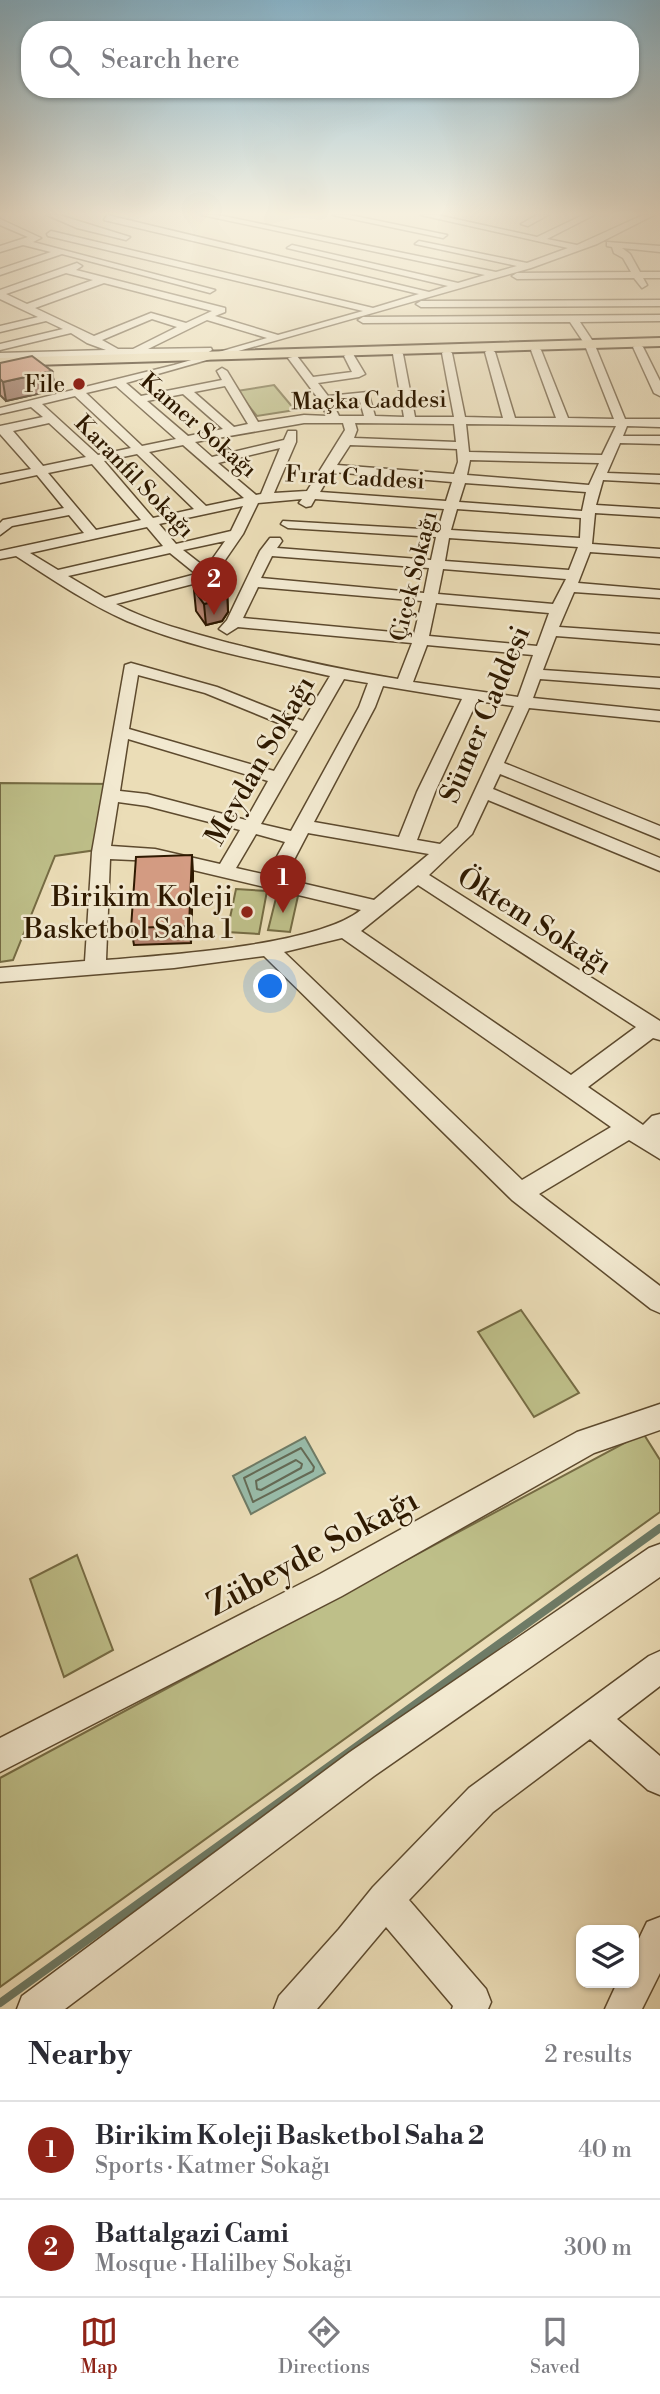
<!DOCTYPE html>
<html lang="en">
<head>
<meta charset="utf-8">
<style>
	body { margin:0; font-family:"Libre Bodoni",serif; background:#f7f7f7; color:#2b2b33 }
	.controls { position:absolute; right:21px; bottom:21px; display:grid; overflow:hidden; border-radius:14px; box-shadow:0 2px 5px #0004 }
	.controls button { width:63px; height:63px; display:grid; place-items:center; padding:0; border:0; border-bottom:2px solid #e1e1e2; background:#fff; color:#2b2b33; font:35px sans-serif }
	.you { position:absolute; left:271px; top:987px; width:24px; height:24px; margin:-18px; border:5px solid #fff; border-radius:50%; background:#1a73e8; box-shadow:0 0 0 10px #1a73e833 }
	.badge { display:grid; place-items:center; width:46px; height:46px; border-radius:50%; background:#8f2418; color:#fff; font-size:23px; font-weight:700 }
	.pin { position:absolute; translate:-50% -58px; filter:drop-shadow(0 2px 4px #0008) }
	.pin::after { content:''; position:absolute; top:37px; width:24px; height:21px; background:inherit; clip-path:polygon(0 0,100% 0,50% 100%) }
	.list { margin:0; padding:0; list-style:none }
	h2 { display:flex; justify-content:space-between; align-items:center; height:91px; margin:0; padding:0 28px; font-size:30px }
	h2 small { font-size:23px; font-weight:400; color:#7c7c81 }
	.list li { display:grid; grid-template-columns:46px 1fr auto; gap:21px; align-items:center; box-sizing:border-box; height:98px; padding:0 28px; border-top:2px solid #e1e1e2 }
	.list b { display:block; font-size:26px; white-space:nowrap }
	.list p { margin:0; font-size:23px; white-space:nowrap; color:#7c7c81 }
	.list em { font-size:23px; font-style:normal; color:#7c7c81 }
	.icon { flex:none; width:38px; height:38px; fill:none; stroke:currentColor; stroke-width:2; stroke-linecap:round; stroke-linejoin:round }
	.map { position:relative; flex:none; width:660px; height:2009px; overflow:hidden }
	.search { position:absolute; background:#fff; box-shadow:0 2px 5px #0004; left:21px; right:21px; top:21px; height:77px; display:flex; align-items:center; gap:18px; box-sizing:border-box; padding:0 24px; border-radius:28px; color:#7c7c81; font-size:26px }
	.sheet { height:287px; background:#fff }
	nav { display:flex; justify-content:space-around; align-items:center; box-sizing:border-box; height:98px; border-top:2px solid #e1e1e2; background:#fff; font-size:19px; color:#7c7c81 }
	nav a { display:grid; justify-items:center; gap:4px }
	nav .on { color:#8f2418 }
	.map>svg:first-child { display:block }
	.green { fill:#bebf89; stroke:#766c44; stroke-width:2 }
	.water { fill:#99bcaa; stroke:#6e7b66; stroke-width:2 }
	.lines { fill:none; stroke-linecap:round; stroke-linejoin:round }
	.shore { stroke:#646a55; stroke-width:2 }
	.stream { stroke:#6e7b66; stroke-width:8 }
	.minor-casing { stroke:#5d4a2e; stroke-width:3 }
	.major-casing { stroke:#2e1900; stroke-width:4 }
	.minor { fill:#f2e9d0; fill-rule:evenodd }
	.major { fill:#ebddb7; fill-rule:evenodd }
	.wall { fill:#b68671; stroke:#2e1900; stroke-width:2 }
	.shaded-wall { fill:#946d5c; stroke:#2e1900; stroke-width:2 }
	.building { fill:#d49c83; stroke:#2e1900; stroke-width:2 }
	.poi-dot { fill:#8f2418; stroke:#f2e9d0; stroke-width:2.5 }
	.labels { text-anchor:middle; stroke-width:5; stroke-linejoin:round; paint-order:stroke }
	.far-poi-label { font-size:23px; fill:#2e1900; stroke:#f2e9d0; text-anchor:end }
	.far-street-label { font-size:23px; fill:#2e1900; stroke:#f2e9d0 }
	.street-label { font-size:28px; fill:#2e1900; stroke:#f2e9d0 }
	.poi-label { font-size:28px; fill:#2e1900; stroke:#f2e9d0; text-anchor:end }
	.near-street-label { font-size:33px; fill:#2e1900; stroke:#f2e9d0 }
</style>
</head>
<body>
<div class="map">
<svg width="660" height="2009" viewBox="0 0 660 2009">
	<rect width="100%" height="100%" fill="#ebddb7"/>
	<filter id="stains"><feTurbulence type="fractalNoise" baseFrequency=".00286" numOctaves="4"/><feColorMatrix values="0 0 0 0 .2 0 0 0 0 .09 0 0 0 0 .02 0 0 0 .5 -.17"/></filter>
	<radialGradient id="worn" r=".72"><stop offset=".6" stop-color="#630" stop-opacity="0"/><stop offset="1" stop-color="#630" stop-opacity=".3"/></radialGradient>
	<path class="green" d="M 274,385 L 295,410 L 257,416 L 237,391 Z
		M 0,783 L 116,784 L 103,849 L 55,856 L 13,960 L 0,962 Z
		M 236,889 L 267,891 L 259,934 L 227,932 Z
		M 277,894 L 298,896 L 290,932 L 268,930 Z
		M 521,1310 L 579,1393 L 534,1417 L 478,1332 Z
		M 643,1433 L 660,1460 L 660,1512 L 0,1987 L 0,1778 Z
		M 77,1555 L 113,1650 L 64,1677 L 30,1579 Z"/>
	<path class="water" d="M 305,1437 L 325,1473 L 251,1514 L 233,1476 Z"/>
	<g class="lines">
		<path class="shore" d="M 301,1448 L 314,1467 L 313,1471 L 253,1502 L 244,1478 Z
			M 296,1460 L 302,1464 L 301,1468 L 261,1490 L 257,1489 L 256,1481 Z"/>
		<path class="stream" d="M 0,2003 L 660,1528"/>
		<g class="minor-casing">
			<path id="minor" d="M 47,215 L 59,215 L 130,237 L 126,240 L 77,228 Z
				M 107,215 L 429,292 L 448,286 L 287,248 L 292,245 L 458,283 L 485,275 L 202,215 L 218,215 L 496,272 L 517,266 L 415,244 L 419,241 L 527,263 L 568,248 L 421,215 L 437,215 L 537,237 L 583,215 L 594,215 L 547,239 L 577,245 L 643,215 L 654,215 L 597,244 L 531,268 L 126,383 L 141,396 L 222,380 L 217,371 L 222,368 L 227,371 L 258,422 L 304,415 L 327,416 L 320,401 L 288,358 L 297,356 L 313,377 L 352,372 L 344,356 L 349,353 L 353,354 L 365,374 L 359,377 L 318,383 L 328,396 L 368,392 L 375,416 L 404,417 L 393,354 L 398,351 L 403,354 L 415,417 L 454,417 L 442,353 L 447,350 L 452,353 L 465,417 L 503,418 L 485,352 L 490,349 L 495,352 L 515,418 L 556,418 L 531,350 L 536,347 L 541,350 L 568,418 L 614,419 L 584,343 L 570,322 L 363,323 L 358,320 L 363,317 L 660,315 L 660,321 L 580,322 L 594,343 L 625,419 L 660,419 L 660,427 L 627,426 L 623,436 L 660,436 L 660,444 L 620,443 L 607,473 L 660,475 L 660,483 L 603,480 L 596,505 L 660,509 L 660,517 L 595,513 L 592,544 L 660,549 L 660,557 L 590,552 L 578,583 L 660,590 L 660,598 L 574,592 L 559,627 L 660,634 L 660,644 L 556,636 L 543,670 L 660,678 L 660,688 L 540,679 L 533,698 L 660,711 L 660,721 L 529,708 L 504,763 L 660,826 L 660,839 L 500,774 L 493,789 L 660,858 L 660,871 L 488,800 L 472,834 L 429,875 L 660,1021 L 660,1040 L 653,1038 L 588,1087 L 643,1125 L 652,1116 L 660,1114 L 660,1159 L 629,1140 L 539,1194 L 660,1286 L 660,1313 L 651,1309 L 512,1200 L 264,956 L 174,968 L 0,982 L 0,968 L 85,961 L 92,852 L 125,665 L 131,663 L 217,687 L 303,721 L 330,676 C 263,661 191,648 127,621 C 88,604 52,579 16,556 L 0,559 L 0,551 L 84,533 L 69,515 L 12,526 L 0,535 L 0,523 L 3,520 L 64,508 L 37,475 L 0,483 L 0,475 L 31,469 L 0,434 L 0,426 L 43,417 L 31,407 L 0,414 L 0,408 L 174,365 L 267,338 L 207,320 L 148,349 L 211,348 L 212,350 L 207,353 L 0,359 L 0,353 L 106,350 L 87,343 L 71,333 L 0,350 L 0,344 L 63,329 L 46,321 L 0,332 L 0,326 L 38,317 L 0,299 L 0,290 L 77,263 L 82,266 L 76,270 L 225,308 L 225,312 L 215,316 L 278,335 L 363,311 L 48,236 L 47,234 L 51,231 L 373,308 L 419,294 L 104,220 ZM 66,273 L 93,280 L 27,304 L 6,294 ZM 104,283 L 212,311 L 186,323 L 151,313 L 94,336 L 35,308 ZM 152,319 L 177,327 L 133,349 L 118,349 L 102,340 ZM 116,386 L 176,439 L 142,446 L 86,393 ZM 225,386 L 248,424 L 234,427 L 194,392 ZM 183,394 L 223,429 L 188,436 L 147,401 ZM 75,396 L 131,448 L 98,455 L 42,404 ZM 359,398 L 364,416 L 339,416 L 332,402 ZM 49,423 L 86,457 L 43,466 L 13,431 ZM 304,423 L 343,423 L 345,430 L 307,491 L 274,493 L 296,442 L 296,431 L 288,431 L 284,440 L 212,457 L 195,442 ZM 355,423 L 454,424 L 456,442 L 354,438 L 357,430 ZM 466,424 L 616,426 L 602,455 L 469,452 ZM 183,445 L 244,498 L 206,506 L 149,452 ZM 350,445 L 457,449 L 458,462 L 454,474 L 337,465 ZM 280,448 L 261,494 L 256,495 L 218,463 ZM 137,454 L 194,509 L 153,518 L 104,461 ZM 470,460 L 599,463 L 589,485 L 467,475 ZM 92,464 L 141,520 L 96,530 L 48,473 ZM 332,472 L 452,482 L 446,501 L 320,492 ZM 465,483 L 586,492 L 582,511 L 459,502 ZM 302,499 L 299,503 L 306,507 L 311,506 L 315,499 L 444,509 L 438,530 L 283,521 L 281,524 L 288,528 L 436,537 L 431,560 L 277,548 L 282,541 L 280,538 L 270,538 L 260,551 L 227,620 L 219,629 L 227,634 L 238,627 L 412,643 L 398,679 C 341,670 285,657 229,643 C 190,632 152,623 116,604 L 212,579 L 243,534 L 258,503 ZM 243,506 L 231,531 L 176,544 L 159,524 ZM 457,509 L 581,518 L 580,538 L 451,530 ZM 147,527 L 163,546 L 58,570 L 30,553 ZM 449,538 L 578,547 L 569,570 L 445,561 ZM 225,541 L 206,568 L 183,550 ZM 170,553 L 196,574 L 105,598 L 68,576 ZM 272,556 L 429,568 L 424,593 L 261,578 ZM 443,569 L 566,579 L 553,604 L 438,594 ZM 258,587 L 422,601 L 414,634 L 243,618 ZM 436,603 L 549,613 L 537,646 L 429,636 ZM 427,645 L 533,655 L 518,697 L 413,682 ZM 138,675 L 205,693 L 298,731 L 274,771 L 129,729 ZM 344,679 L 368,683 L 359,707 L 291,831 L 261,824 ZM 383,686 L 462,699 L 417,792 L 399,837 L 314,822 L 375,707 ZM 477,701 L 514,706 L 458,827 L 440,844 L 417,840 L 435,792 ZM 128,739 L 268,781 L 246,820 L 147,794 L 120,791 ZM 118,802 L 147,806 L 240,830 L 220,864 L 155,849 L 111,846 ZM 308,833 L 429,854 L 374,900 L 284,879 ZM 256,834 L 285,842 L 267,875 L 236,868 ZM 110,859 L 155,861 L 361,910 C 316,946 166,955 106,960 ZM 418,885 L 636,1027 L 571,1075 L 361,931 ZM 342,938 L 611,1127 L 522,1180 L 284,952 Z
				M 333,215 L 350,215 L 447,235 L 443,238 Z
				M 537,215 L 548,215 L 528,226 L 521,224 Z
				M 0,219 L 41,238 L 33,242 L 215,290 L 210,293 L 62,254 L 0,275 L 0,269 L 51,252 L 23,245 L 0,252 L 0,246 L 28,237 L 0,225 Z
				M 607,242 L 660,246 L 660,252 L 622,248 L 630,254 L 640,272 L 660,272 L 660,278 L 643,278 L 647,285 L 642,288 L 634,278 L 517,279 L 512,276 L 517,273 L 631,272 L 623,258 L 614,253 L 612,247 L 607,246 Z
				M 660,300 L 660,306 L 421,307 L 416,304 L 421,301 Z
				M 638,344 L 643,347 L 660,381 L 660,396 L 654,393 L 633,347 Z
				M 660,1404 L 660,1430 L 594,1453 L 342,1596 L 0,1772 L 0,1738 L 320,1574 L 577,1432 Z
				M 660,1544 L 660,1577 L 374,1776 L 65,2009 L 17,2009 L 22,1996 L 350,1752 L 649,1548 Z
				M 660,1651 L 660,1686 L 617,1719 L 660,1756 L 660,1795 L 648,1790 L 590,1739 L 493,1812 L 409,1900 L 486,1989 L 491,2002 L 488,2009 L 452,2009 L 453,2006 L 386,1927 L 317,2009 L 274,2009 L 279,1996 L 339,1929 L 373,1887 L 469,1788 L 649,1656 Z
				M 660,1917 L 660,1973 L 642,2009 L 605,2009 L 617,1983 L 634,1983 L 634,1949 L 647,1922 Z"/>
		</g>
		<g class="major-casing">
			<path id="major" d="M 660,338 L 660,346 L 0,366 L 0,358 Z"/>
		</g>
		<use href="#minor" class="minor"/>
		<use href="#major" class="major"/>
	</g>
	<path class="wall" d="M 0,363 L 52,371 L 55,390 L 6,401 L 0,395 Z
		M 194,590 L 227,590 L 228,612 L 222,621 L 206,625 L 196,611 Z
		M 193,873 L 191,943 L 134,945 L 131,928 Z"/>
	<path class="shaded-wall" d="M 52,371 L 55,390 L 6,401 L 3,382 Z
		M 227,590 L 228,612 L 222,621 L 206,625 L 204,604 Z
		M 192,855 L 193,873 L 191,943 L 189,926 Z"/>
	<path class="building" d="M 32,356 L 52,371 L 3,382 L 0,379 L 0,363 Z
		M 199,581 L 222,584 L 227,590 L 221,600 L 204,604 L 194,590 Z
		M 192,855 L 189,926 L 131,928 L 136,857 Z"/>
	<linearGradient id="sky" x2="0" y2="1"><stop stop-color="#88b7cf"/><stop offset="0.43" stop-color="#f6f0df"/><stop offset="1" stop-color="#f6f0df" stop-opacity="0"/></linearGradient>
	<rect width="660" height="496" fill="url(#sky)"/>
	<g class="poi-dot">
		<circle cx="79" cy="384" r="7"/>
		<circle cx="247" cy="912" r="7"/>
	</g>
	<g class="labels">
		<g class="far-poi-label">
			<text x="65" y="392">File</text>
		</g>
		<g class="far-street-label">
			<text transform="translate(369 400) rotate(-1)" y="8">Maçka Caddesi</text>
			<text transform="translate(199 425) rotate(41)" y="8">Kamer Sokağı</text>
			<text transform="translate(135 476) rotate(46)" y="8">Karanfil Sokağı</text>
			<text transform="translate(355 477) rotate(3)" y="8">Fırat Caddesi</text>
			<text transform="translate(413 576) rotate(-76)" y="8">Çiçek Sokağı</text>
		</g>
		<g class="street-label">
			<text transform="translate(484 714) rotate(-67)" y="10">Sümer Caddesi</text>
			<text transform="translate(259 760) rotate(-60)" y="10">Meydan Sokağı</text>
			<text transform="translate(535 920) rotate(32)" y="10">Öktem Sokağı</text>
		</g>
		<g class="poi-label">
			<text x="233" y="906">Birikim Koleji<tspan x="233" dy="32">Basketbol Saha 1</tspan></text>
		</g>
		<g class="near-street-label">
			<text transform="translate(312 1551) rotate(-28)" y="12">Zübeyde Sokağı</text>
		</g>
	</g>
	<rect width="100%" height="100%" filter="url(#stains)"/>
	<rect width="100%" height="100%" fill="url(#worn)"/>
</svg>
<div class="controls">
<button><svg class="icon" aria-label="layers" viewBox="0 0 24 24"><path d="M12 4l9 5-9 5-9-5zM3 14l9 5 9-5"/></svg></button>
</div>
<div class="you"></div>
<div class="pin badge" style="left:283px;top:913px">1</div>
<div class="pin badge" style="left:214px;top:615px">2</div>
<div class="search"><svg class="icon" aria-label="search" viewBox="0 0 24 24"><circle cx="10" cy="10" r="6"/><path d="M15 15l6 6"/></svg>Search here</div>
</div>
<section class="sheet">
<h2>Nearby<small>2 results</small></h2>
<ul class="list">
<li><span class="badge">1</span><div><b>Birikim Koleji Basketbol Saha 2</b><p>Sports · Katmer Sokağı</p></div><em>40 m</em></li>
<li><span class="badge">2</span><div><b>Battalgazi Cami</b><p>Mosque · Halilbey Sokağı</p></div><em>300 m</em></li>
</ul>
</section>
<nav>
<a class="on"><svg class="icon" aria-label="map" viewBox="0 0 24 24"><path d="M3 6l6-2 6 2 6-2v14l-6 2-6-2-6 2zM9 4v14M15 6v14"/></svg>Map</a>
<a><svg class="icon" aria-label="directions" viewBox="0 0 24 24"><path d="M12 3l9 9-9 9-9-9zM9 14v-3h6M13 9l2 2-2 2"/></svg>Directions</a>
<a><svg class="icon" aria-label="saved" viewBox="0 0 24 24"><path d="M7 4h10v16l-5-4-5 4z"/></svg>Saved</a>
</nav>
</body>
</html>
